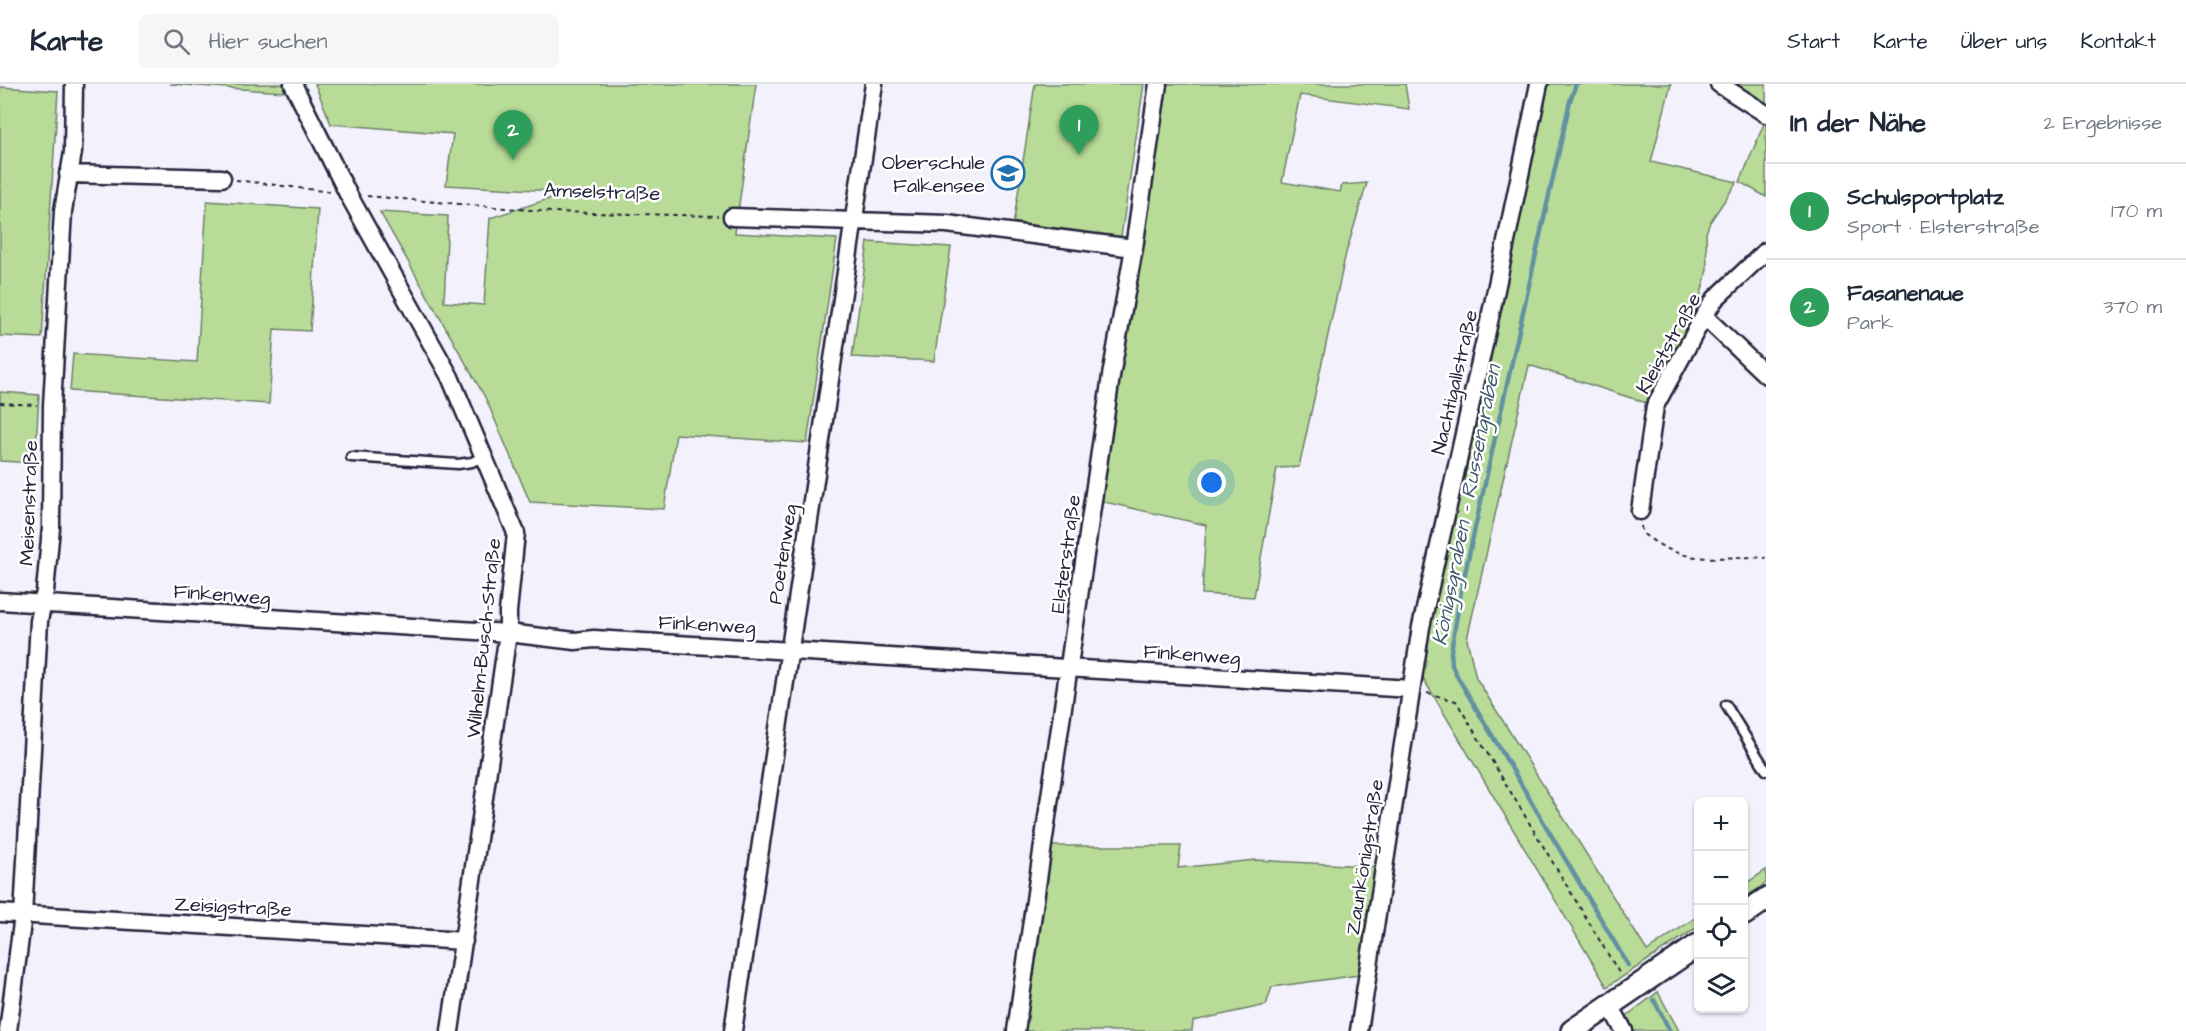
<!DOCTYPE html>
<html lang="de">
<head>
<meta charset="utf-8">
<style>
	body { margin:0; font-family:"Architects Daughter",sans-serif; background:#f6f6f7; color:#1f2937 }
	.controls { position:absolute; right:18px; bottom:18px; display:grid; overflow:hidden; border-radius:9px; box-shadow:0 2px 4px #0004 }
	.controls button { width:54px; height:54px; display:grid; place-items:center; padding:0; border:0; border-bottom:2px solid #e0e1e3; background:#fff; color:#1f2937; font:30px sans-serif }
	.you { position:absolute; left:1212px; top:399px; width:21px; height:21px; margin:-15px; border:4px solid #fff; border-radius:50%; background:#1a73e8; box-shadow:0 0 0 9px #1a73e833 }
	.badge { display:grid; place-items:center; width:39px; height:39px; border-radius:50%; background:#1f6fb2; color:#fff; font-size:20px; font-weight:700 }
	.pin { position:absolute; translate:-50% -50px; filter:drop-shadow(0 2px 3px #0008) }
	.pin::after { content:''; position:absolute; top:32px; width:21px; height:18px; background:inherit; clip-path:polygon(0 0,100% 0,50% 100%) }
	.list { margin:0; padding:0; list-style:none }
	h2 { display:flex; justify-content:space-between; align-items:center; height:78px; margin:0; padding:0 24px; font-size:26px }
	h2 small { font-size:20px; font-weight:400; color:#747a83 }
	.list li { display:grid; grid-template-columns:39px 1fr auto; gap:18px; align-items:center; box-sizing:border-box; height:96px; padding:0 24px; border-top:2px solid #e0e1e3 }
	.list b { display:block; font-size:22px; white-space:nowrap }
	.list p { margin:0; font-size:20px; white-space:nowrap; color:#747a83 }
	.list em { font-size:20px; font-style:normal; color:#747a83 }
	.icon { flex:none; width:33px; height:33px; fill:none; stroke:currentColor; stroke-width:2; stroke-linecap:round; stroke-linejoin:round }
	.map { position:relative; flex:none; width:1766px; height:947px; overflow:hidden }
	header { display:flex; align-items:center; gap:36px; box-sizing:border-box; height:84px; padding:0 30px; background:#fff; border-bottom:2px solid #e0e1e3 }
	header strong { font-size:28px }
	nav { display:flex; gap:33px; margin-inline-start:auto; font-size:21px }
	.search { width:420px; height:54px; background:#f6f6f7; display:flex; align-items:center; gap:15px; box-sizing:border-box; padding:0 21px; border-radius:9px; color:#747a83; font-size:22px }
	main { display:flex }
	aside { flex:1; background:#fff }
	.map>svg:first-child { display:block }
	.green { fill:#b8dc97; stroke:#6d7f69; stroke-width:1.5 }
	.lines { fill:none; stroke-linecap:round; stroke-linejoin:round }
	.stream { stroke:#6292a2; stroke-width:4.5 }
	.service-casing { stroke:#22223b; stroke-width:13 }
	.minor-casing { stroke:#22223b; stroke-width:21 }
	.tertiary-casing { stroke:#22223b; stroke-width:26 }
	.path { stroke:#22223b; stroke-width:2; stroke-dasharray:4.5 4.5; stroke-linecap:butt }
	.service { stroke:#fff; stroke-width:8 }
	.minor { stroke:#fff; stroke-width:16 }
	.tertiary { stroke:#fff; stroke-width:21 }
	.labels { text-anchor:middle; stroke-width:5; stroke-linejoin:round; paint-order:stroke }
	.poi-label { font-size:20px; fill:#22223b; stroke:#fff; text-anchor:end }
	.street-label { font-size:20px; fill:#22223b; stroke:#fff }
	.water-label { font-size:21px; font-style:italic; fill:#425a6e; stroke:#fff }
</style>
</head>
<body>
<header>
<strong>Karte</strong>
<div class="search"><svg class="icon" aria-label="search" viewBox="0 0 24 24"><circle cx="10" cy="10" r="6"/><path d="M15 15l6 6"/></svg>Hier suchen</div>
<nav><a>Start</a><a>Karte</a><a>Über uns</a><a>Kontakt</a></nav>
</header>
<main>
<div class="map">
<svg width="1766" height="947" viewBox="0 0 1766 947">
	<rect width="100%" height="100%" fill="#f3f2fc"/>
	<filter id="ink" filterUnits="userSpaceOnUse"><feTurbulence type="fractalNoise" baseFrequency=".0167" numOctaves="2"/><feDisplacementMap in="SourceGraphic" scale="12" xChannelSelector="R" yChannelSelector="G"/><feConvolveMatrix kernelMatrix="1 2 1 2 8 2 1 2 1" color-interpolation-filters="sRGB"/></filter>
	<g filter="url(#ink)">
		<path class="green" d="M 170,0 L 283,0 L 284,8 Z
			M 315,0 L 756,0 L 735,149 L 837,155 L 807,359 L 676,350 L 664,425 L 530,418 L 486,315 L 380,128 L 448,132 L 444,218 L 484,221 L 490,134 L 570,108 L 446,101 L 453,50 L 331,40 Z
			M 1035,0 L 1144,0 L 1120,159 L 1013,142 Z
			M 1165,0 L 1405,0 L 1409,25 L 1300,11 L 1282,98 L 1340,108 L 1342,101 L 1367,99 L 1346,169 L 1299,383 L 1277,384 L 1254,513 L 1202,510 L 1206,441 L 1100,417 L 1144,144 Z
			M 1544,0 L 1671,0 L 1651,78 L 1737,98 L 1710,138 L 1706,149 L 1707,186 L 1696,230 L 1653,321 L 1529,281 L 1467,555 L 1476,594 L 1647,867 L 1698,832 L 1698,843 L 1607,903 L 1420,589 Z
			M 1735,0 L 1766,0 L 1766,25 Z
			M 0,3 L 58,7 L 42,254 L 0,252 Z
			M 1765,37 L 1766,37 L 1766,113 L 1740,98 Z
			M 207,117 L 318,125 L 310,247 L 274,245 L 269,320 L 70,307 L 73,270 L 197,278 Z
			M 868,158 L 951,163 L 934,277 L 852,273 Z
			M 0,308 L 39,311 L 35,379 L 0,377 Z
			M 1046,762 L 1181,762 L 1178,784 L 1256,776 L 1383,783 L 1366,890 L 1272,903 L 1266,921 L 1193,937 L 1192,947 L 1021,947 Z
			M 1766,786 L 1766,799 L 1744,814 L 1744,801 Z
			M 1658,908 L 1679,947 L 1631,947 L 1624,934 Z"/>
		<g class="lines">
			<path class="stream" d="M 1576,0 L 1570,17 L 1461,507 L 1451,567 L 1452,581 L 1457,592 L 1628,881
				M 1654,916 L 1670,947"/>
			<g class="service-casing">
				<path id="service" d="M 351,373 L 458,380 L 472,378 L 484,372
					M 1726,621 L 1766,686"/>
			</g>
			<g class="minor-casing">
				<path id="minor" d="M 293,0 L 348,110 L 450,293 L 516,449 L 508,528 L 508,549 L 450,947
					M 1719,0 L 1766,30
					M 68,90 L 222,94
					M 732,133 L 947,140 L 1134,164
					M 1704,232 L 1766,291
					M 1640,427 L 1655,322 L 1704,232 L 1715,215 L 1766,167
					M 0,517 L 508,549 L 575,557 L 594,555 L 1411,605
					M 0,829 L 464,857
					M 1610,921 L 1624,947
					M 8,947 L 23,831 L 39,537 L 45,507 L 51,444 L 52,322 L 63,127 L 73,68 L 74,0
					M 733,947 L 874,0
					M 1016,947 L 1111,292 L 1134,164 L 1158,0
					M 1359,947 L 1421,543 L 1493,220 L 1539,0"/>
			</g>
			<g class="tertiary-casing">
				<path id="tertiary" d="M 1744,830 L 1766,815
					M 1572,947 L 1698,861"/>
			</g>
			<path class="path" d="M 236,96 L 331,108
				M 367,112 L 552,128 L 718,132
				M 0,319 L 37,321
				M 1641,442 L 1642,449 C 1689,485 1713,470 1766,474
				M 1427,609 L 1456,617 L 1621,892"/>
			<use href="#service" class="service"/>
			<use href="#minor" class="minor"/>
			<use href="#tertiary" class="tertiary"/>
		</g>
	</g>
	<defs>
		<g id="school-ring" transform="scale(1.725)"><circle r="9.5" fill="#fff" stroke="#1f6fb2" stroke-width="1.5"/><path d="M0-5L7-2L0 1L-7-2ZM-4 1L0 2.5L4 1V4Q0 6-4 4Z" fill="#1f6fb2"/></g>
	</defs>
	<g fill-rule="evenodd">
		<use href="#school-ring" x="1008" y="89"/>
	</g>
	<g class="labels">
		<g class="poi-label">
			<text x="985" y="85">Oberschule<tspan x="985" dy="23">Falkensee</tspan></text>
		</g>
		<g class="street-label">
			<text transform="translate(602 107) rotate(2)" y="7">Amselstraße</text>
			<text transform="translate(1668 259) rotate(-61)" y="7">Kleiststraße</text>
			<text transform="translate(1454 298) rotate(-77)" y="7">Nachtigallstraße</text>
			<text transform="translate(28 419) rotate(-88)" y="7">Meisenstraße</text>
			<text transform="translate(782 470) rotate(-81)" y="7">Poetenweg</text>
			<text transform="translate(1065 470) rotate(-82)" y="7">Elsterstraße</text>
			<text transform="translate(222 510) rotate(4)" y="7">Finkenweg</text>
			<text transform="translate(707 540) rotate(3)" y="7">Finkenweg</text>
			<text transform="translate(483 554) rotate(-84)" y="7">Wilhelm-Busch-Straße</text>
			<text transform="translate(1192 570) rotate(4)" y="7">Finkenweg</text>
			<text transform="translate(1364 773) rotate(-81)" y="7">Zaunkönigstraße</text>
			<text transform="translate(233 822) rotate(3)" y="7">Zeisigstraße</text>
		</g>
		<g class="water-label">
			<text transform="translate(1466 421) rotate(-79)" y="7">Königsgraben - Russengraben</text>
		</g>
	</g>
</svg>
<div class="controls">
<button>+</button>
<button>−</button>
<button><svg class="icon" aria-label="locate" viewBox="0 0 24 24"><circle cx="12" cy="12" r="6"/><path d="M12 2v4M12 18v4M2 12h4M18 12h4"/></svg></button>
<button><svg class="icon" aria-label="layers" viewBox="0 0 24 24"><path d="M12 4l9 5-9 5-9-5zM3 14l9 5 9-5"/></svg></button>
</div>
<div class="you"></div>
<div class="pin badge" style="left:1079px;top:71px;background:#2e9e5b">1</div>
<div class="pin badge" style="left:513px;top:76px;background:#2e9e5b">2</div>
</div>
<aside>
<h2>In der Nähe<small>2 Ergebnisse</small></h2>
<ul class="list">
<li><span class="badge" style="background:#2e9e5b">1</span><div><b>Schulsportplatz</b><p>Sport · Elsterstraße</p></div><em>170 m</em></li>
<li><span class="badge" style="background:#2e9e5b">2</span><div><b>Fasanenaue</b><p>Park</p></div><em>370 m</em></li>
</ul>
</aside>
</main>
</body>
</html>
